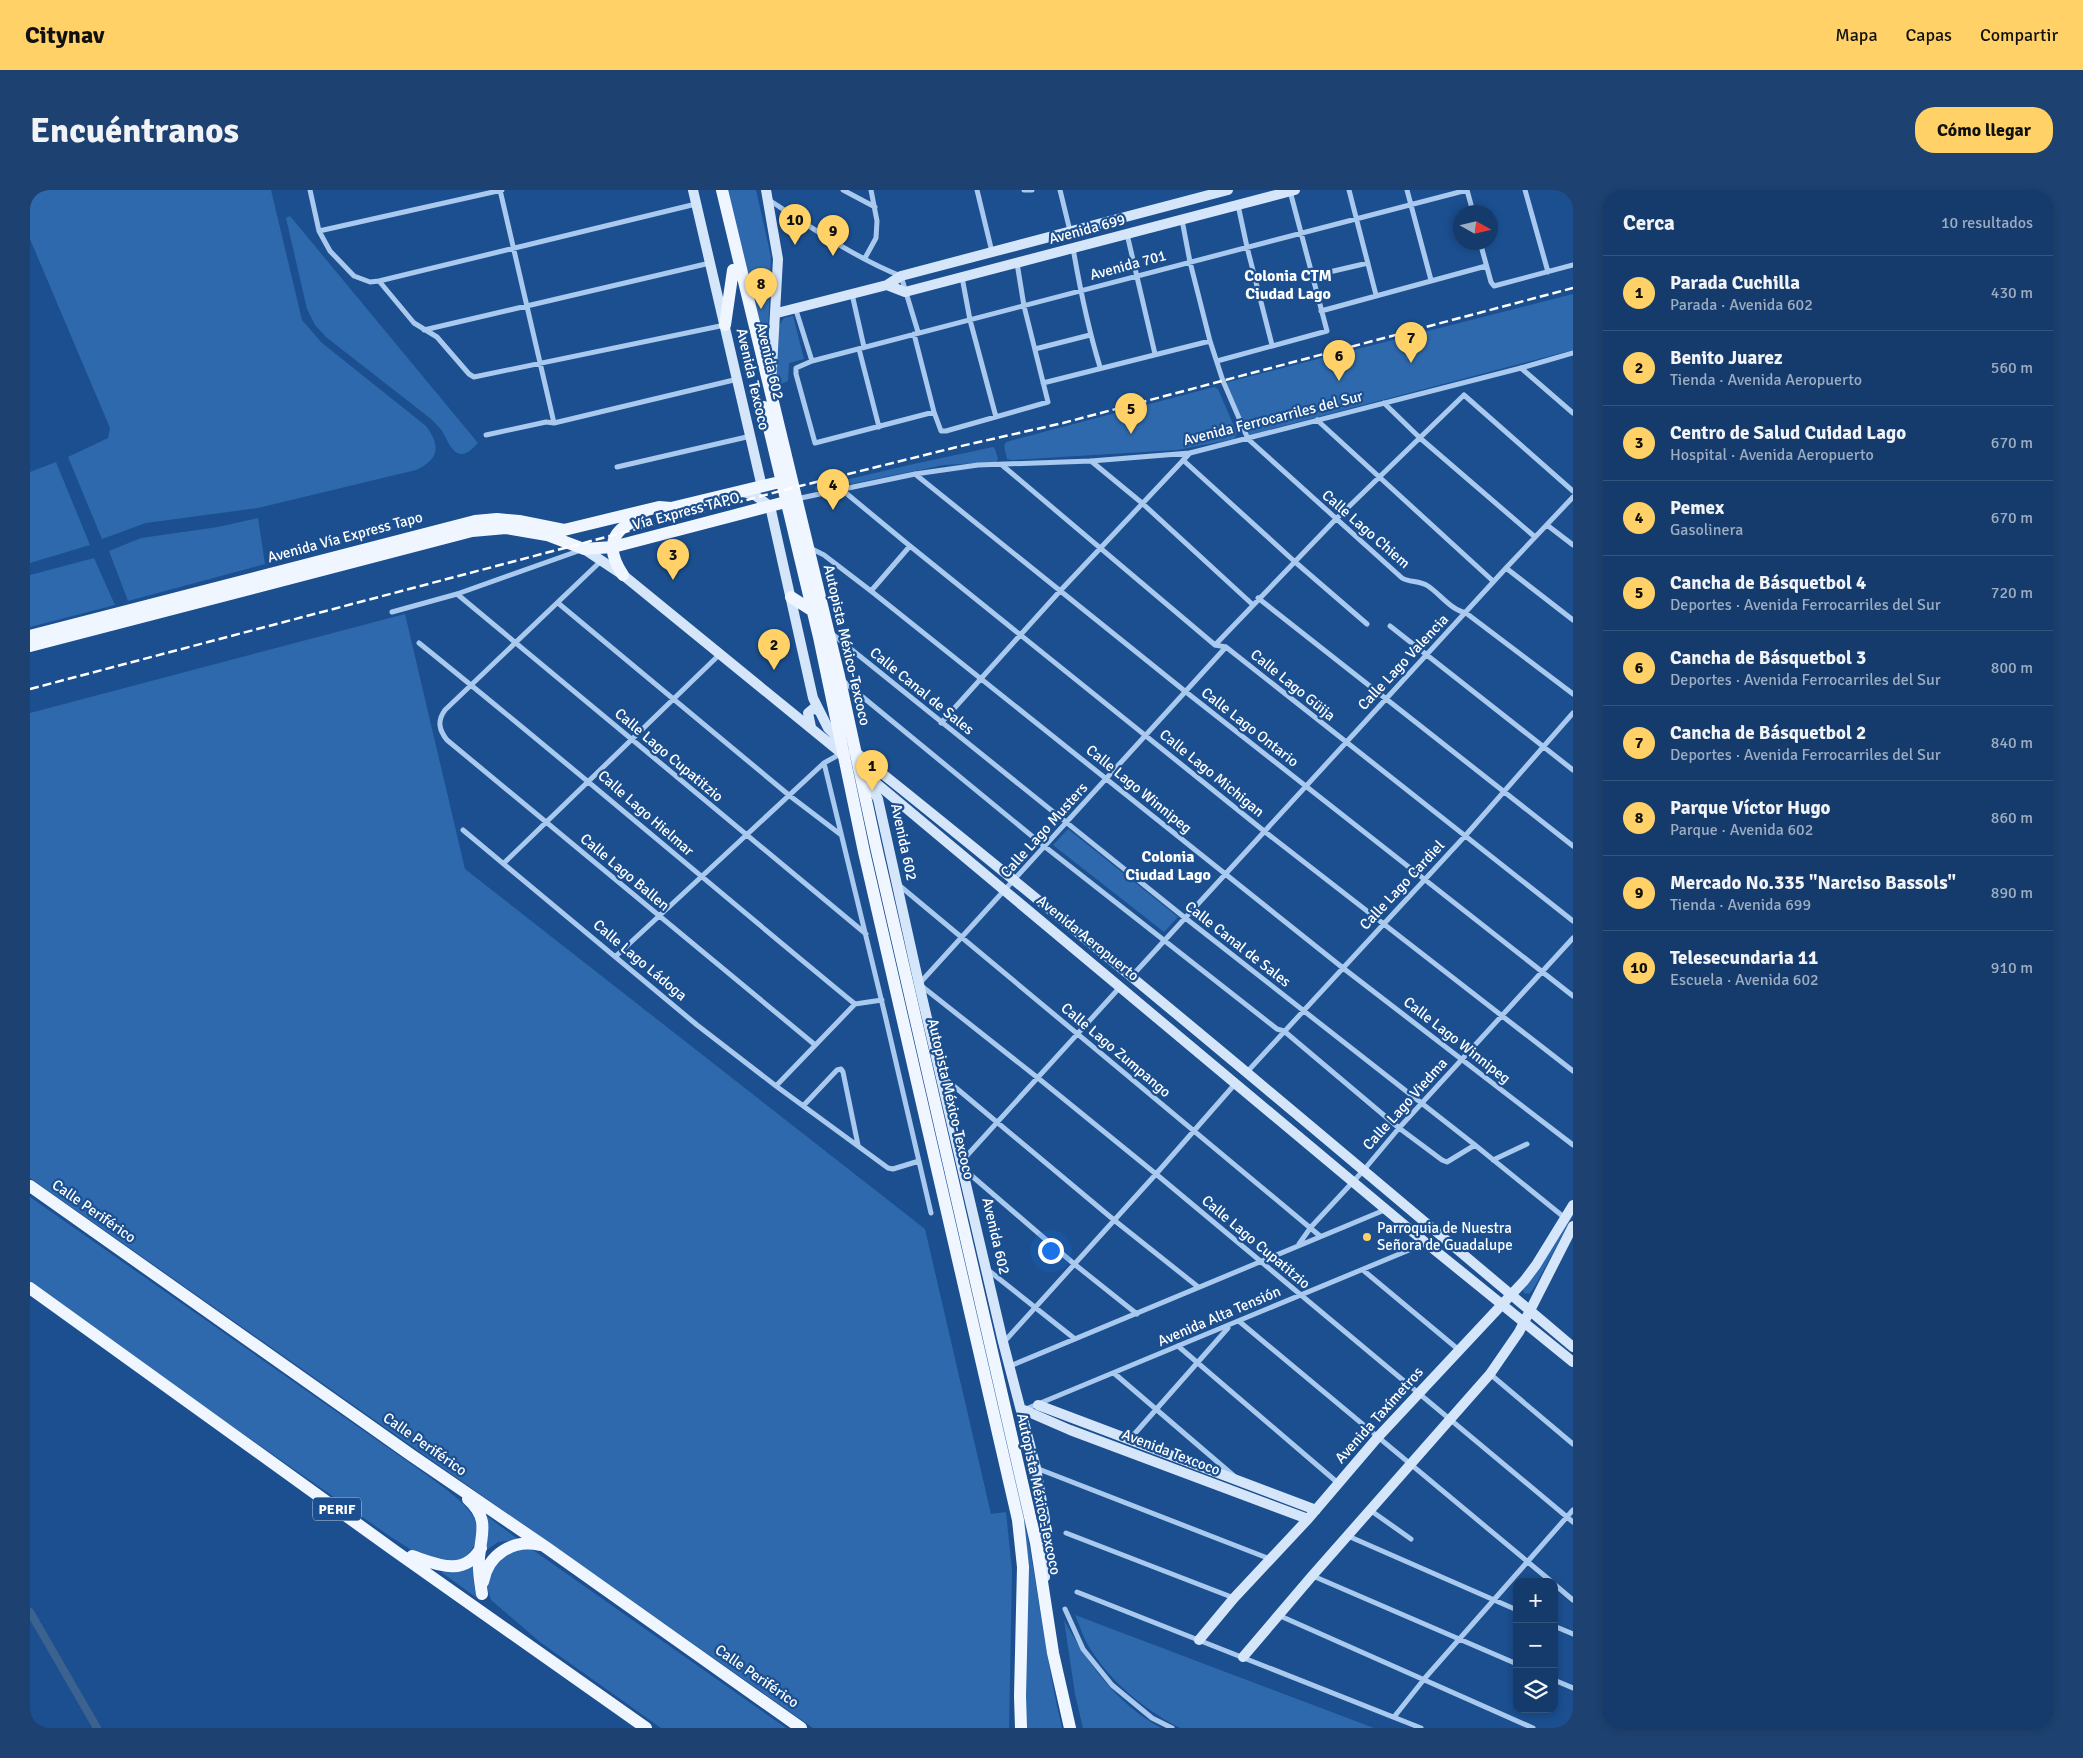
<!DOCTYPE html>
<html lang="es">
<head>
<meta charset="utf-8">
<style>
	body { margin:0; font-family:Signika,sans-serif; background:#1d4271; color:#f1f3f6 }
	.controls { position:absolute; right:15px; bottom:15px; display:grid; overflow:hidden; border-radius:10px; box-shadow:0 2px 8px #0003 }
	.controls button { width:45px; height:45px; display:grid; place-items:center; padding:0; border:0; border-bottom:1px solid #33557e; background:#143b6b; color:#f1f3f6; font:25px sans-serif }
	.compass { position:absolute; left:1423px; top:15px; width:45px; height:45px; border-radius:50%; background:#143b6b; box-shadow:0 2px 8px #0003; rotate:98deg }
	.you { position:absolute; left:1020px; top:1060px; width:18px; height:18px; margin:-12px; border:4px solid #fff; border-radius:50%; background:#1a73e8; box-shadow:0 0 0 8px #1a73e833 }
	.badge { display:grid; place-items:center; width:32px; height:32px; border-radius:50%; background:#ffd166; color:#111; font-size:16px; font-weight:700 }
	.pin { position:absolute; translate:-50% -41px; filter:drop-shadow(0 1px 2px #0008) }
	.pin::after { content:''; position:absolute; top:26px; width:18px; height:15px; background:inherit; clip-path:polygon(0 0,100% 0,50% 100%) }
	.list { margin:0; padding:0; list-style:none }
	h2 { display:flex; justify-content:space-between; align-items:center; height:65px; margin:0; padding:0 20px; font-size:21px }
	h2 small { font-size:16px; font-weight:400; color:#9dadc1 }
	.list li { display:grid; grid-template-columns:32px 1fr auto; gap:15px; align-items:center; box-sizing:border-box; height:75px; padding:0 20px; border-top:1px solid #33557e }
	.list b { display:block; font-size:19px; white-space:nowrap }
	.list p { margin:0; font-size:16px; white-space:nowrap; color:#9dadc1 }
	.list em { font-size:16px; font-style:normal; color:#9dadc1 }
	.icon { flex:none; width:28px; height:28px; fill:none; stroke:currentColor; stroke-width:2; stroke-linecap:round; stroke-linejoin:round }
	.map { position:relative; flex:none; width:1543px; height:1538px; overflow:hidden; border-radius:20px }
	header { display:flex; align-items:center; gap:30px; box-sizing:border-box; height:70px; padding:0 25px; background:#ffd166; color:#111 }
	header strong { font-size:24px }
	nav { display:flex; gap:28px; margin-inline-start:auto; font-size:18px }
	.intro { display:flex; align-items:center; justify-content:space-between; box-sizing:border-box; height:120px; padding:0 30px }
	h1 { margin:0; font-size:35px }
	.button { padding:12px 22px; border-radius:20px; background:#ffd166; color:#111; font-size:18px; font-weight:700 }
	main { display:flex; gap:30px; padding:0 30px }
	aside { flex:1; background:#143b6b; border-radius:20px; box-shadow:0 2px 8px #0003 }
	.map>svg:first-child { display:block }
	.green { fill:#2e69ad }
	.lines { fill:none; stroke-linecap:round; stroke-linejoin:round }
	.canal { stroke:#3c6290; stroke-width:8 }
	.street { stroke:#a9c9ee; stroke-width:5 }
	.secondary { stroke:#d6e6fa; stroke-width:10 }
	.primary { stroke:#f0f6ff; stroke-width:12 }
	.rail { stroke:#fff; stroke-width:2.5; stroke-dasharray:9 4; stroke-linecap:butt }
	.poi-dot { fill:#ffd166; stroke:#1b4f8f; stroke-width:2 }
	.labels { text-anchor:middle; stroke-width:4.5; stroke-linejoin:round; paint-order:stroke }
	.shield { fill:#1b4f8f; stroke:#bbcadd; stroke-width:1 }
	.shield-label { font-size:14px; font-weight:bold; fill:#fff }
	.street-label { font-size:15px; fill:#fff; stroke:#1b4f8f }
	.poi-label { font-size:15px; fill:#fff; stroke:#1b4f8f; text-anchor:start }
	.neighbourhood-label { font-size:16px; font-weight:bold; fill:#fff; stroke:#1b4f8f }
</style>
</head>
<body>
<header>
<strong>Citynav</strong>
<nav><a>Mapa</a><a>Capas</a><a>Compartir</a></nav>
</header>
<div class="intro"><h1>Encuéntranos</h1><a class="button">Cómo llegar</a></div>
<main>
<div class="map">
<svg width="1543" height="1538" viewBox="0 0 1543 1538">
	<rect width="100%" height="100%" fill="#1b4f8f"/>
	<path class="green" d="M 0,0 L 241,0 L 272,130 L 292,153 L 396,236 C 411,256 409,269 386,280 L 228,318 L 116,333 L 72,349 L 38,267 L 78,248 L 80,238 L 0,49 Z
		M 696,0 L 726,0 L 741,67 L 737,170 Z
		M 260,26 L 448,253 C 444,257 438,264 432,264 C 421,264 417,248 412,241 C 409,237 405,233 401,229 L 296,147 L 285,135 L 277,119 L 256,28 Z
		M 1543,104 L 1543,160 L 1219,245 L 1197,194 L 1198,192 Z
		M 763,126 L 774,169 L 759,173 L 758,191 L 744,197 L 747,139 L 754,128 Z
		M 1184,197 L 1188,199 L 1207,243 L 1204,249 L 1147,260 L 982,270 L 977,269 L 974,256 L 976,252 Z
		M 963,257 L 965,259 L 968,269 L 966,272 L 914,275 L 786,301 L 785,299 L 785,297 L 879,275 Z
		M 26,272 L 60,355 L 0,373 L 0,282 Z
		M 228,328 L 235,374 L 98,411 L 79,361 L 111,348 L 188,337 Z
		M 64,368 L 85,415 L 0,437 L 0,385 Z
		M 375,424 L 435,679 L 895,1039 L 961,1324 L 976,1322 L 982,1380 L 979,1538 L 783,1538 L 0,988 L 0,523 Z
		M 829,616 L 991,1313 C 1007,1387 1014,1463 1032,1538 L 993,1538 L 997,1391 Z
		M 1038,639 L 1148,727 L 1134,742 L 1023,655 Z
		M 0,1007 L 394,1283 C 411,1296 431,1308 443,1326 C 448,1334 448,1347 444,1356 C 437,1371 419,1374 404,1371 C 394,1370 370,1352 361,1347 L 0,1095 Z
		M 1543,1018 L 1543,1025 L 1504,1098 L 1499,1104 L 1494,1103 L 1493,1100 L 1504,1086 Z
		M 454,1324 L 489,1350 L 468,1352 L 454,1362 Z
		M 480,1360 L 503,1360 L 756,1538 L 631,1538 L 510,1452 L 461,1410 L 457,1397 L 459,1381 Z
		M 443,1373 L 444,1396 L 447,1408 L 411,1382 L 428,1382 Z
		M 1045,1425 L 1344,1538 L 1150,1538 C 1115,1520 1082,1493 1061,1460 C 1054,1450 1050,1436 1045,1425 Z
		M 1034,1430 C 1058,1474 1087,1514 1131,1538 L 1053,1538 L 1045,1504 Z"/>
	<g class="lines">
		<path class="canal" d="M 0,1422 L 67,1538"/>
		<path class="street" d="M 280,0 L 289,41 L 300,61 L 324,86 L 340,92 L 349,91 L 384,133 L 407,147 L 439,184 L 444,187 L 695,135
			M 470,0 L 524,233
			M 813,0 L 845,17
			M 947,0 L 962,62
			M 994,0 L 1002,0
			M 1030,0 L 1040,41
			M 1319,0 L 1346,105
			M 1377,0 L 1401,90
			M 1437,0 L 1443,22
			M 1495,0 L 1518,82
			M 739,10 C 779,36 827,69 871,86 L 888,142
			M 1208,15 L 1217,57 L 1242,155
			M 1152,30 L 1160,72 L 1180,151 L 1193,191 L 1218,249 L 1372,388 C 1380,393 1389,390 1398,396 C 1410,404 1421,420 1436,423 L 1543,504
			M 289,41 L 472,0
			M 1097,44 L 1125,164
			M 1450,52 L 1461,92 L 1464,96 L 1543,75
			M 1043,58 C 1050,99 1058,138 1070,177
			M 835,68 L 846,48 L 847,31 L 841,0
			M 1282,86 L 1338,73
			M 932,87 L 940,130 L 966,227
			M 349,91 L 666,14
			M 822,104 L 834,157
			M 765,117 L 782,171
			M 1291,121 L 1456,76
			M 394,140 L 680,73
			M 884,144 L 904,222 L 911,241 L 916,241 L 1018,212 L 994,116 L 987,73
			M 829,159 L 849,237
			M 1005,159 L 1060,145
			M 1187,171 L 1297,141 L 1260,1
			M 1491,178 L 1543,223
			M 1013,193 L 1180,151
			M 1434,205 L 1543,301
			M 1354,213 L 1390,248 L 1505,347
			M 904,222 L 785,253 L 766,184 L 766,178 L 782,171 L 1437,0
			M 1287,230 L 1463,391
			M 456,245 L 516,232 L 524,233 L 708,189
			M 1153,270 L 1264,371 L 1337,434
			M 1061,271 L 1112,313 L 1222,414
			M 972,275 L 1185,455 L 1196,457 L 1543,731
			M 587,277 L 721,246
			M 885,284 L 1156,502 L 1543,806
			M 811,299 L 880,356 L 1234,641 L 1543,881
			M 766,309 L 885,284 L 948,275 L 1061,271 L 1160,263 L 1491,178 L 1543,163
			M 1517,335 L 1543,355
			M 780,358 L 794,365 L 841,401 L 1313,778 L 1543,955
			M 572,370 L 415,520 C 407,531 409,540 417,550 L 784,854
			M 1476,378 L 1543,430
			M 841,401 L 880,356
			M 427,404 L 836,744
			M 1228,408 L 1543,656
			M 528,413 L 760,606 L 810,644
			M 362,422 L 427,404 L 551,360
			M 1360,436 L 1543,580
			M 801,443 L 1154,727 L 1445,955 L 1535,1028
			M 389,453 C 536,571 679,694 825,814
			M 1185,455 L 1305,330 L 1434,205
			M 1196,457 L 889,794 L 1008,888 L 1126,984 L 1543,1332
			M 812,490 L 1014,656 L 1247,839 L 1254,841 L 1369,938 L 1412,970 L 1417,972 L 1445,955
			M 911,533 L 1030,401 L 1160,263
			M 794,573 L 855,825 L 901,1023
			M 433,640 L 667,835 L 746,896 L 858,978 L 863,979 L 889,971
			M 474,673 L 690,464
			M 870,696 L 1290,1046
			M 586,766 L 794,573 L 812,563
			M 1101,787 L 1476,378 L 1543,307
			M 1217,882 L 1435,646 L 1543,523
			M 913,887 L 1084,1030 L 1167,1096
			M 746,896 L 825,814 L 852,810
			M 774,915 L 807,880 L 811,879 L 813,882 L 828,955
			M 1463,970 L 1497,954
			M 932,971 L 1091,796
			M 935,980 L 1043,1073 L 1107,1124
			M 1269,1054 L 1281,1037 L 1333,981 L 1369,938 L 1543,748
			M 958,1080 L 1045,1149
			M 1333,1080 L 1429,1160
			M 1210,1132 L 1522,1392
			M 974,1152 L 1126,984 L 1205,894
			M 1148,1156 L 1308,1293
			M 980,1176 L 1357,1019
			M 1085,1184 L 1204,1286
			M 1460,1184 L 1543,1254
			M 996,1219 L 1396,1053
			M 1100,1249 L 1198,1138
			M 1006,1278 L 1240,1369
			M 1340,1320 L 1381,1349
			M 1036,1343 L 1204,1408
			M 1318,1346 L 1487,1420
			M 1283,1386 L 1487,1474
			M 1524,1394 L 1543,1410
			M 1047,1402 L 1391,1538
			M 1035,1419 L 1053,1459 L 1082,1495 L 1122,1528 L 1142,1538
			M 1248,1425 L 1503,1538
			M 1524,1436 L 1543,1444
			M 1524,1490 L 1543,1498
			M 1364,1527 L 1395,1488 L 1543,1320"/>
		<path class="secondary" d="M 663,0 L 732,297
			M 736,0 L 748,69 L 741,195
			M 857,95 L 875,102 L 1265,0
			M 747,123 L 857,95 L 871,86 L 1198,0
			M 713,302 L 723,304 L 740,316 L 783,508 L 798,538 L 812,552
			M 554,359 L 593,385 L 815,566
			M 781,537 L 778,523 L 784,518 L 789,521
			M 824,561 C 1067,755 1305,956 1543,1157
			M 828,578 L 1396,1053 L 1543,1172
			M 838,591 L 848,609 L 889,794 L 973,1152 L 1006,1278 L 1015,1329 L 1015,1387
			M 1008,1215 L 1286,1320
			M 994,1220 L 1040,1240 L 1278,1329
			M 1169,1450 L 1204,1408 L 1278,1329 L 1348,1247 L 1494,1091 L 1506,1075 L 1543,1015
			M 1213,1467 L 1282,1386 L 1460,1184 L 1489,1142 L 1543,1036"/>
		<path class="primary" d="M 692,0 L 809,486 L 847,661 L 1006,1353 L 1023,1463 L 1040,1538
			M 695,135 L 703,80
			M 734,217 L 789,447 L 834,662 L 988,1330 L 993,1377 L 990,1506 L 991,1538
			M 634,322 L 641,318 L 758,290
			M 593,385 C 575,358 580,338 613,328
			M 761,407 L 783,421
			M 0,446 L 445,331 L 467,329 L 489,331 L 534,340 L 629,317 L 641,318
			M 0,456 L 442,341 L 476,338 L 517,345 L 554,359 L 583,357 L 763,310
			M 0,996 L 381,1265 L 517,1358 L 771,1538
			M 0,1098 L 365,1361 L 616,1538
			M 438,1309 C 460,1329 451,1344 449,1368 C 448,1380 450,1392 452,1404
			M 382,1366 C 406,1374 434,1388 451,1358
			M 453,1392 C 458,1364 483,1349 510,1355"/>
		<path class="rail" d="M 0,499 L 762,298 L 927,257 L 1033,233 L 1543,98"/>
	</g>
	<circle class="poi-dot" cx="1337" cy="1047" r="5"/>
	<g class="labels">
		<rect class="shield" x="283" y="1307.5" width="48" height="23" rx="4"/>
		<g class="shield-label">
			<text x="307" y="1324">PERIF</text>
		</g>
		<g class="street-label">
			<text transform="translate(1057 39) rotate(-15)" y="5">Avenida 699</text>
			<text transform="translate(1098 75) rotate(-15)" y="5">Avenida 701</text>
			<text transform="translate(740 171) rotate(77)" y="5">Avenida 602</text>
			<text transform="translate(723 189) rotate(77)" y="5">Avenida Texcoco</text>
			<text transform="translate(1243 228) rotate(-14)" y="5">Avenida Ferrocarriles del Sur</text>
			<text transform="translate(656 321) rotate(-15)" y="5">Vía Express TAPO</text>
			<text transform="translate(1336 339) rotate(41)" y="5">Calle Lago Chiem</text>
			<text transform="translate(315 347) rotate(-15)" y="5">Avenida Vía Express Tapo</text>
			<text transform="translate(817 455) rotate(77)" y="5">Autopista México-Texcoco</text>
			<text transform="translate(1373 472) rotate(-47)" y="5">Calle Lago Valencia</text>
			<text transform="translate(1263 495) rotate(39)" y="5">Calle Lago Güija</text>
			<text transform="translate(892 501) rotate(39)" y="5">Calle Canal de Sales</text>
			<text transform="translate(1220 537) rotate(38)" y="5">Calle Lago Ontario</text>
			<text transform="translate(639 565) rotate(40)" y="5">Calle Lago Cupatitzio</text>
			<text transform="translate(1182 583) rotate(39)" y="5">Calle Lago Michigan</text>
			<text transform="translate(1109 599) rotate(39)" y="5">Calle Lago Winnipeg</text>
			<text transform="translate(616 623) rotate(41)" y="5">Calle Lago Hielmar</text>
			<text transform="translate(1014 640) rotate(-48)" y="5">Calle Lago Musters</text>
			<text transform="translate(874 652) rotate(78)" y="5">Avenida 602</text>
			<text transform="translate(595 682) rotate(40)" y="5">Calle Lago Ballen</text>
			<text transform="translate(1372 695) rotate(-47)" y="5">Calle Lago Cardiel</text>
			<text transform="translate(1058 748) rotate(39)" y="5">Avenida Aeropuerto</text>
			<text transform="translate(1208 754) rotate(38)" y="5">Calle Canal de Sales</text>
			<text transform="translate(610 770) rotate(40)" y="5">Calle Lago Ládoga</text>
			<text transform="translate(1427 850) rotate(38)" y="5">Calle Lago Winnipeg</text>
			<text transform="translate(1086 860) rotate(40)" y="5">Calle Lago Zumpango</text>
			<text transform="translate(921 909) rotate(77)" y="5">Autopista México-Texcoco</text>
			<text transform="translate(1375 914) rotate(-48)" y="5">Calle Lago Viedma</text>
			<text transform="translate(64 1021) rotate(35)" y="5">Calle Periférico</text>
			<text transform="translate(966 1046) rotate(77)" y="5">Avenida 602</text>
			<text transform="translate(1226 1052) rotate(40)" y="5">Calle Lago Cupatitzio</text>
			<text transform="translate(1189 1126) rotate(-23)" y="5">Avenida Alta Tensión</text>
			<text transform="translate(1349 1225) rotate(-48)" y="5">Avenida Taxímetros</text>
			<text transform="translate(395 1254) rotate(35)" y="5">Calle Periférico</text>
			<text transform="translate(1141 1262) rotate(21)" y="5">Avenida Texcoco</text>
			<text transform="translate(1009 1304) rotate(78)" y="5">Autopista México-Texcoco</text>
			<text transform="translate(727 1486) rotate(35)" y="5">Calle Periférico</text>
		</g>
		<g class="poi-label">
			<text x="1347" y="1043">Parroquia de Nuestra<tspan x="1347" dy="17">Señora de Guadalupe</tspan></text>
		</g>
		<g class="neighbourhood-label">
			<text x="1258" y="91">Colonia CTM<tspan x="1258" dy="18">Ciudad Lago</tspan></text>
			<text x="1138" y="672">Colonia<tspan x="1138" dy="18">Ciudad Lago</tspan></text>
		</g>
	</g>
</svg>
<div class="controls">
<button>+</button>
<button>−</button>
<button><svg class="icon" aria-label="layers" viewBox="0 0 24 24"><path d="M12 4l9 5-9 5-9-5zM3 14l9 5 9-5"/></svg></button>
</div>
<svg class="compass" viewBox="-18 -18 36 36"><path d="M0-13l5 13h-10z" fill="#e53935"/><path d="M0 13l5-13h-10z" fill="#9dadc1"/></svg>
<div class="you"></div>
<div class="pin badge" style="left:842px;top:601px">1</div>
<div class="pin badge" style="left:744px;top:480px">2</div>
<div class="pin badge" style="left:643px;top:390px">3</div>
<div class="pin badge" style="left:803px;top:320px">4</div>
<div class="pin badge" style="left:1101px;top:244px">5</div>
<div class="pin badge" style="left:1309px;top:191px">6</div>
<div class="pin badge" style="left:1381px;top:173px">7</div>
<div class="pin badge" style="left:731px;top:119px">8</div>
<div class="pin badge" style="left:803px;top:66px">9</div>
<div class="pin badge" style="left:765px;top:55px">10</div>
</div>
<aside>
<h2>Cerca<small>10 resultados</small></h2>
<ul class="list">
<li><span class="badge">1</span><div><b>Parada Cuchilla</b><p>Parada · Avenida 602</p></div><em>430 m</em></li>
<li><span class="badge">2</span><div><b>Benito Juarez</b><p>Tienda · Avenida Aeropuerto</p></div><em>560 m</em></li>
<li><span class="badge">3</span><div><b>Centro de Salud Cuidad Lago</b><p>Hospital · Avenida Aeropuerto</p></div><em>670 m</em></li>
<li><span class="badge">4</span><div><b>Pemex</b><p>Gasolinera</p></div><em>670 m</em></li>
<li><span class="badge">5</span><div><b>Cancha de Básquetbol 4</b><p>Deportes · Avenida Ferrocarriles del Sur</p></div><em>720 m</em></li>
<li><span class="badge">6</span><div><b>Cancha de Básquetbol 3</b><p>Deportes · Avenida Ferrocarriles del Sur</p></div><em>800 m</em></li>
<li><span class="badge">7</span><div><b>Cancha de Básquetbol 2</b><p>Deportes · Avenida Ferrocarriles del Sur</p></div><em>840 m</em></li>
<li><span class="badge">8</span><div><b>Parque Víctor Hugo</b><p>Parque · Avenida 602</p></div><em>860 m</em></li>
<li><span class="badge">9</span><div><b>Mercado No.335 &quot;Narciso Bassols&quot;</b><p>Tienda · Avenida 699</p></div><em>890 m</em></li>
<li><span class="badge">10</span><div><b>Telesecundaria 11</b><p>Escuela · Avenida 602</p></div><em>910 m</em></li>
</ul>
</aside>
</main>
</body>
</html>
